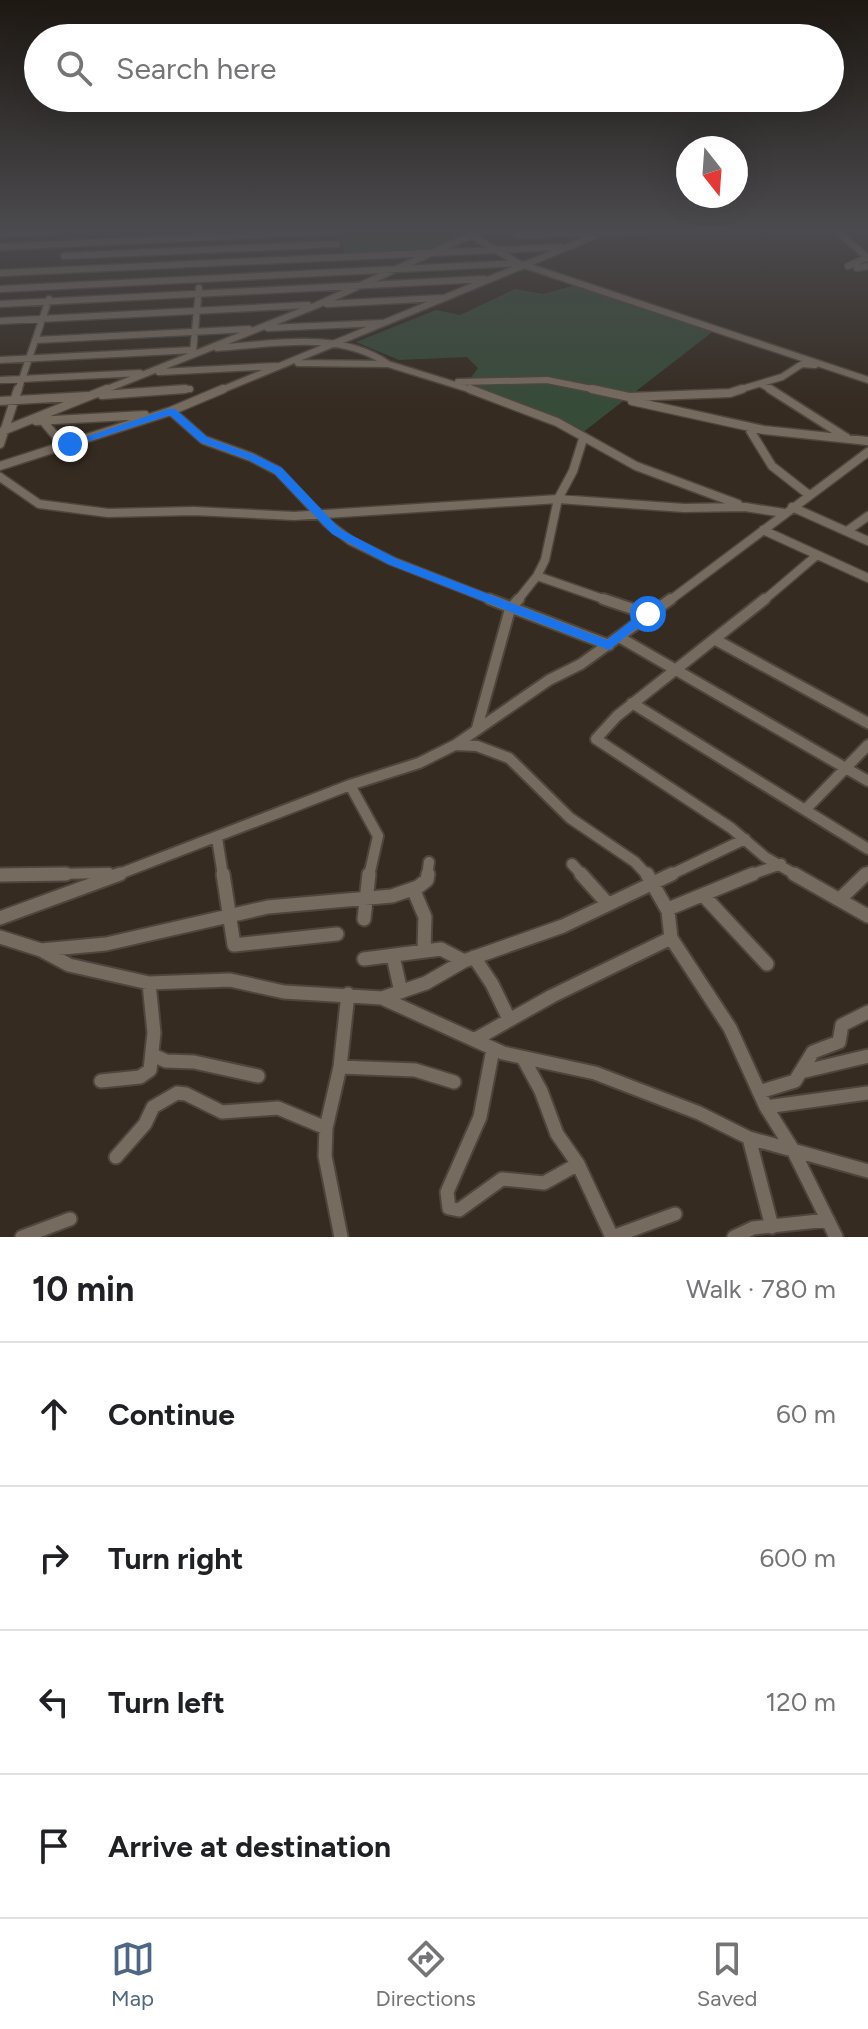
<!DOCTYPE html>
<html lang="en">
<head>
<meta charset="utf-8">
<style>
	body { margin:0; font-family:Figtree,sans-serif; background:#f6f6f6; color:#202124 }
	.compass { position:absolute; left:676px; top:136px; width:72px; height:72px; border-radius:50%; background:#fff; box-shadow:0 8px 32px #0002; rotate:163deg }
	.stop { position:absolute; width:24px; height:24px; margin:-18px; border:6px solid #1a73e8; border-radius:50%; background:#fff }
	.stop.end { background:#1a73e8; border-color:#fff; box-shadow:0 2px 8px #0008 }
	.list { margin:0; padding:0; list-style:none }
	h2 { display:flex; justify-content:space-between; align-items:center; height:104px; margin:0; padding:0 32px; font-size:34px }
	h2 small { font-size:26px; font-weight:400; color:#757577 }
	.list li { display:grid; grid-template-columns:52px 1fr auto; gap:24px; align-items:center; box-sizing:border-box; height:144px; padding:0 32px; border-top:2px solid #e0e0e0 }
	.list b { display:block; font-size:30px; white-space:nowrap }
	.list em { font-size:26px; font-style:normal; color:#757577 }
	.icon { flex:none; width:44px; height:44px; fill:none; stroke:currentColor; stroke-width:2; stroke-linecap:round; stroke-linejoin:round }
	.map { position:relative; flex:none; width:868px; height:1237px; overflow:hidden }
	.search { position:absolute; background:#fff; box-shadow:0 8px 32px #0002; left:24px; right:24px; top:24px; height:88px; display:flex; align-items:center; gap:20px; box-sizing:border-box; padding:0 28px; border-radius:44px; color:#757577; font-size:30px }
	.sheet { height:680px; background:#fff }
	nav { display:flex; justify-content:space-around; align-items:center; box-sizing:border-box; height:112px; border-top:2px solid #e0e0e0; background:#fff; font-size:22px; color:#757577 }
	nav a { display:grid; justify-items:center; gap:4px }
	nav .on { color:#4d6785 }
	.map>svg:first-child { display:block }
	.green { fill:#374b39 }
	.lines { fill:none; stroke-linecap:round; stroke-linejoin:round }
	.minor-far3-casing { stroke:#4e463d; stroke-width:9 }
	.minor-far2-casing { stroke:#4e463d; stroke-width:11 }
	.minor-far1-casing { stroke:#4e463d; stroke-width:14 }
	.minor-casing { stroke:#4e463d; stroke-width:17 }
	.minor-far3 { stroke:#766b5f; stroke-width:6 }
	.minor-far2 { stroke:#766b5f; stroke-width:8 }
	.minor-far1 { stroke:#766b5f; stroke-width:10 }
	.minor { stroke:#766b5f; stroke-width:13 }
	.route { fill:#1a73e8 }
</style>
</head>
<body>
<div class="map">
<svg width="868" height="1237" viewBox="0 0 868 1237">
	<rect width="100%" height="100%" fill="#352b21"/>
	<path class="green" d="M 340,231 L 464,231 L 466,236 L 427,251 L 345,255 Z
		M 575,285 L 715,330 L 582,433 L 466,384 L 478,368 L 467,357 L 399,360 L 356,342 L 436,310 L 460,315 L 515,289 L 543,294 Z"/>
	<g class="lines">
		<g class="minor-far3-casing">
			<path id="minor-far3" d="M 837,231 L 868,258
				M 0,234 L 60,231
				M 469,234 L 518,263 L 868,380
				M 516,235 L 645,231
				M 0,247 L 334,231
				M 64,256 L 337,244
				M 848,266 L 866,258
				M 857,268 L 868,266
				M 0,273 L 560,247
				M 0,289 L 518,263
				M 0,304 L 484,279
				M 327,304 L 440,298
				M 0,321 L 308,305
				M 268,328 L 381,323
				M 36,340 L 249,329
				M 217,348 C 273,344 339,330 388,364
				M 193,352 L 199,288
				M 0,360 L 193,350
				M 298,363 L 388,364 L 475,391
				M 159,372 L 276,366
				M 0,380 L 140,373
				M 458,382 L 547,380 L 602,391
				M 761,384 L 774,391
				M 18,391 L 49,299
				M 102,391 L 317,305 L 480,231
				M 156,391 L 190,389
				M 219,391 L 604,232
				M 735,391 L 782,377 L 802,364 L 815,365"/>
		</g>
		<g class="minor-far2-casing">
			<path id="minor-far2" d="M 470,389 L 557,422 L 636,466 L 738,504
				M 592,389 L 629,397 L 730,393 L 742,389
				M 770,389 L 847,438
				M 102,395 L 185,389
				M 0,401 L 87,396
				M 632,401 L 764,430 L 868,441
				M 171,411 L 204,440 L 251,457 L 278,471 L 327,523 L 351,541 L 392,561 L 494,601
				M 36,421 L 145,415
				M 43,421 L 64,446
				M 748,427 L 772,466 L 809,495
				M 0,432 L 107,389
				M 0,444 L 18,389
				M 0,466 L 171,411 L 223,389
				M 0,477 L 39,504 L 108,513 L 194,511 L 294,516 L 558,499 L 684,508 L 745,507 L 784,513
				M 792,507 L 868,541
				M 763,530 L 868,578
				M 847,531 L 868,516
				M 537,576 L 609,601
				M 517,601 L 537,576 L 545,560 L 558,499 L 573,471 L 583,439
				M 669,601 L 868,452
				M 763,601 L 817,555"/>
		</g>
		<g class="minor-far1-casing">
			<path id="minor-far1" d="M 489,599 L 609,645
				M 603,599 L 648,614
				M 765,599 L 617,716 L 596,739 L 731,828 L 765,857 L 798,876
				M 619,637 L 868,781
				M 716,640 L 868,723
				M 632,703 L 868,849
				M 477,728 L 510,609 L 519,599
				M 455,745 L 477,746 L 509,758 L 570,818 L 635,862 L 648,876
				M 350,785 L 378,836 L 369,876
				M 805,810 L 868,745
				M 217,838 L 223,876
				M 572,864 L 583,876
				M 0,875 L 109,873
				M 114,876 L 350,785 L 419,763 L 455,745 L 549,680 L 581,664 L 671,599
				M 427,876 L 429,862
				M 668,876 L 745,839
				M 747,876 L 781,864
				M 864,876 L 868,872"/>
		</g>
		<g class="minor-casing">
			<path id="minor" d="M 223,874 L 234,945 L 337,934
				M 581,874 L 607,903
				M 647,874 L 668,911 L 671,938 L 730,1028 L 766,1107 L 793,1150 L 836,1237
				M 794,874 L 868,916
				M 0,875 L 66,874
				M 414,891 L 425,917 L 424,951
				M 704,896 L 767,964
				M 840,899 L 866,874
				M 668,909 L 753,874
				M 0,918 L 120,874
				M 364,919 L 369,874
				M 0,937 L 41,950 L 69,965 L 149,983 L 230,980 L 284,992 L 382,998 L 503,1053 L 595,1073 L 699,1113 L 749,1138 L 868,1171
				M 41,950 L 106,944 L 268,907 L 392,896 L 418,887 L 427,880 L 428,874
				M 393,956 L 401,992
				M 474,957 L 492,984 L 509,1019
				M 364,959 L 441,949 L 464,961
				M 382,998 L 426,983 L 464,961 L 563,926 L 672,874
				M 474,1040 L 552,996 L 671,938
				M 493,1049 L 480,1117 L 447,1192 L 449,1208 L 459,1210 L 502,1179 L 544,1183 L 578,1164
				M 155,1056 L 166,1061 L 194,1062 L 258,1076
				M 523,1058 L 541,1091 L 557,1134 L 578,1164 L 612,1237
				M 340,1067 L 415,1070 L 454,1082
				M 801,1072 L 868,1056
				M 101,1081 L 140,1077 L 150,1070 L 154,1033 L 149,983
				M 759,1092 L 795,1081 L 813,1052 L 839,1042 L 842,1025 L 868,1012
				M 766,1107 L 868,1093
				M 749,1138 L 772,1227
				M 116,1157 L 145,1124 L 153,1107 L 177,1093 L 186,1094 L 222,1112 L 278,1108 L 326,1128
				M 22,1237 L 70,1219
				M 341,1237 L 325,1156 L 326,1128 L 340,1067 L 348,994
				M 612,1237 L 675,1214
				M 734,1237 L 753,1228 L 828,1220"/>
		</g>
		<use href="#minor-far3" class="minor-far3"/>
		<use href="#minor-far2" class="minor-far2"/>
		<use href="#minor-far1" class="minor-far1"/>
		<use href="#minor" class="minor"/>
	</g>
	<linearGradient id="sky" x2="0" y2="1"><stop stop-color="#1d1812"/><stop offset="0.57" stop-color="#4b4a4e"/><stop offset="1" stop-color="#4b4a4e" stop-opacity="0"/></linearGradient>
	<rect width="868" height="404" fill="url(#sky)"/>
	<path class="route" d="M 168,409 L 175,409 L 208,438 L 255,455 L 282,468 L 340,529 L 397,559 L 607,640 L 643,611 L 654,614 L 609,650 L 388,564 L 332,534 L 274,473 L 247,459 L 200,442 L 170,415 L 73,446 L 65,444 Z"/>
</svg>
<svg class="compass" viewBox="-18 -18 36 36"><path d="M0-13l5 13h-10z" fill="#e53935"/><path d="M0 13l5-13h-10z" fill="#757577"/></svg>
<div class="stop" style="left:648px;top:614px"></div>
<div class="stop end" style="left:70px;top:444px"></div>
<div class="search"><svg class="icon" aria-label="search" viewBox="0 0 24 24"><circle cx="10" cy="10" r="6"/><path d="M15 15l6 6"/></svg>Search here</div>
</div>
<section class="sheet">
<h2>10 min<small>Walk · 780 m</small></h2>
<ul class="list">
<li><svg class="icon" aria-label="ahead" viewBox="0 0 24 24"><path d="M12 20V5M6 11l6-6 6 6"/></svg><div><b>Continue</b></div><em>60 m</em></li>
<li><svg class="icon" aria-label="right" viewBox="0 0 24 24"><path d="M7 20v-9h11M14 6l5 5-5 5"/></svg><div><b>Turn right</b></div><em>600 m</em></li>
<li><svg class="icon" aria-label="left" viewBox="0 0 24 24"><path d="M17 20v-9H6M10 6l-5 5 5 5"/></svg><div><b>Turn left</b></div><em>120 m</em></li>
<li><svg class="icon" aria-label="arrive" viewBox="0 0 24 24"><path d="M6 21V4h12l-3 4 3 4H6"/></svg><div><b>Arrive at destination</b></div></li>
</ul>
</section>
<nav>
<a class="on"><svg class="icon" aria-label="map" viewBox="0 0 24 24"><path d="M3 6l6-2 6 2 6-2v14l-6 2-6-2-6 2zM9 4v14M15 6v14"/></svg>Map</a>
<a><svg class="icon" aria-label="directions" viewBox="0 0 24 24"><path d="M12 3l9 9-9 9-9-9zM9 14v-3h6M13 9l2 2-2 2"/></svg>Directions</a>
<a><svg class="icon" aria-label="saved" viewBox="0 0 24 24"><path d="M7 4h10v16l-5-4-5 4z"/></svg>Saved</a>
</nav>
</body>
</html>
